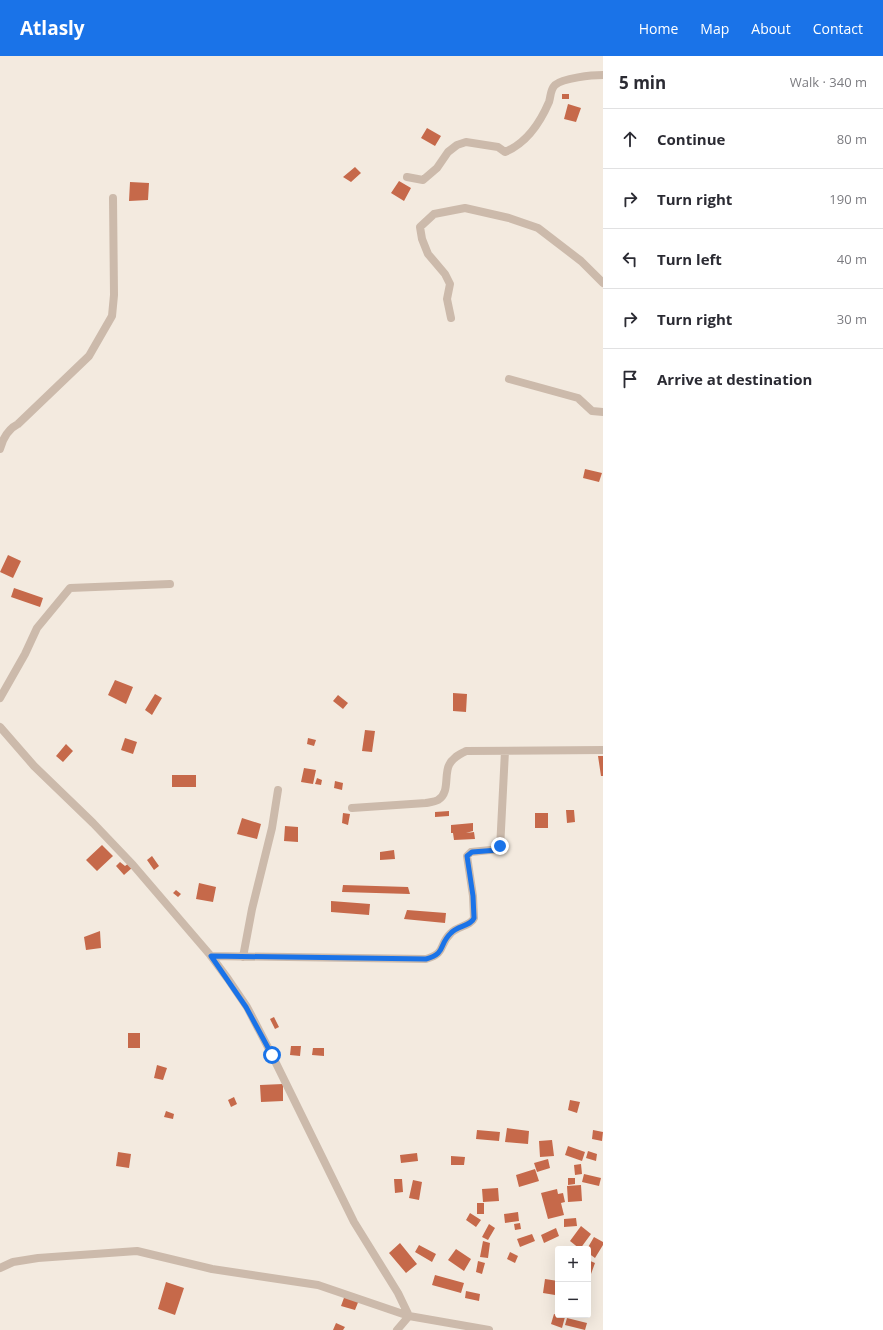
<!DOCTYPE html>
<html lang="en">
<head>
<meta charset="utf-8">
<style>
	body { margin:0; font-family:"Open Sans",sans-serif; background:#f7f7f7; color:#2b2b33 }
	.controls { position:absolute; right:12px; bottom:12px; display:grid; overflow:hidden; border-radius:4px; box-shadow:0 4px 16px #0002 }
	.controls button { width:36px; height:36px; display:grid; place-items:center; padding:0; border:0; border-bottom:1px solid #e1e1e2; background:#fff; color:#2b2b33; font:20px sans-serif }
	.stop { position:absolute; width:12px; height:12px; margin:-9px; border:3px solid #1a73e8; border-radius:50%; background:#fff }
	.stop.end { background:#1a73e8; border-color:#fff; box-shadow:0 1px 4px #0008 }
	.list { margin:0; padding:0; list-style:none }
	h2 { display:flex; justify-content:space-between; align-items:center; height:52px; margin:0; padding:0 16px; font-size:17px }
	h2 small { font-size:13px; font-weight:400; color:#7c7c81 }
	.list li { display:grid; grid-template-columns:26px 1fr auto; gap:12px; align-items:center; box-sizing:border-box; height:60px; padding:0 16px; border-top:1px solid #e1e1e2 }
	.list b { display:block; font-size:15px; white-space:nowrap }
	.list em { font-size:13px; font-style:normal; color:#7c7c81 }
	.icon { flex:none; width:22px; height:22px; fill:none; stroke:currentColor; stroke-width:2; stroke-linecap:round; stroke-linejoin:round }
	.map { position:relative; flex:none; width:603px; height:1274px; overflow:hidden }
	header { display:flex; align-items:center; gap:24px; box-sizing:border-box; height:56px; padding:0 20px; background:#1a73e8; color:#fff }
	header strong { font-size:19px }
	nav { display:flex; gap:22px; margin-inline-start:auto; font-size:14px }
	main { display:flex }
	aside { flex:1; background:#fff }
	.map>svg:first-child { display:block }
	.building { fill:#c6694a }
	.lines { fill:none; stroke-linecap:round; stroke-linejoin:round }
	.street { stroke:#ccbaab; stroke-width:8 }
	.route { stroke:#1a73e8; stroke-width:5 }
</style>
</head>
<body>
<header>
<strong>Atlasly</strong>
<nav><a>Home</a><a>Map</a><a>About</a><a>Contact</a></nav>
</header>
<main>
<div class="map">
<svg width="603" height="1274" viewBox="0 0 603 1274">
	<rect width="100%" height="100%" fill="#f3eadf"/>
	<path class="building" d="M 562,38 L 569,38 L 569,43 L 562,43 Z
		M 568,48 L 581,52 L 576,66 L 564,63 Z
		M 427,72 L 441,80 L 435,90 L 421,82 Z
		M 355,111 L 361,117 L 351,126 L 343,121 Z
		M 399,125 L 411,132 L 404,145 L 391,137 Z
		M 130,126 L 149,127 L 148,144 L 129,145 Z
		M 585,413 L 602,417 L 599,426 L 583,422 Z
		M 8,499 L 21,505 L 13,522 L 0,516 Z
		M 14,532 L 43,542 L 40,551 L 11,541 Z
		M 115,624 L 133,631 L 126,648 L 108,639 Z
		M 453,637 L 467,638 L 466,656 L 453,655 Z
		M 155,638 L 162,642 L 152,659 L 145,654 Z
		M 338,639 L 348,647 L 343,653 L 333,645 Z
		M 365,674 L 375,675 L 372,696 L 362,695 Z
		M 125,682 L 137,686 L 133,698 L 121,694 Z
		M 308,682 L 316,684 L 314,690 L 307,688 Z
		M 66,688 L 73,695 L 63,706 L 56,700 Z
		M 598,700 L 603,700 L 603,720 L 601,720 Z
		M 304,712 L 316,714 L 313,728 L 301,726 Z
		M 172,719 L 196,719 L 196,731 L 172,731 Z
		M 317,722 L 322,724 L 321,729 L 315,728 Z
		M 335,725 L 343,727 L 342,734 L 334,732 Z
		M 566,754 L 574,754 L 575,766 L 567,767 Z
		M 449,755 L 449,760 L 435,761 L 435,756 Z
		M 343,757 L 350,758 L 348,769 L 342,767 Z
		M 535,757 L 548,757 L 548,772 L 535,772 Z
		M 242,762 L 261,768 L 257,783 L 237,778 Z
		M 473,767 L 473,775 L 466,777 L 474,776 L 475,783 L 454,784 L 453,777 L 451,777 L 451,769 Z
		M 285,770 L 298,771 L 298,786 L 284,785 Z
		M 102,789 L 113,800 L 97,815 L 86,804 Z
		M 394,794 L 395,803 L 380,804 L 380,796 Z
		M 152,800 L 159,810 L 154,814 L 147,804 Z
		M 120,806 L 125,810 L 129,807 L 133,811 L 124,819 L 116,810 Z
		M 199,827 L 216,831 L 213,846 L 196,843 Z
		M 343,829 L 408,831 L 410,838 L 342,836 Z
		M 176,834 L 181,838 L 178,841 L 173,837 Z
		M 331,845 L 370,848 L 369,859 L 331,856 Z
		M 407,854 L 446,857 L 445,867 L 404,863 Z
		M 100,875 L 101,892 L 86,894 L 84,881 Z
		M 274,961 L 279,971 L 275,973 L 270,963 Z
		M 128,977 L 140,977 L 140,992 L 128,992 Z
		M 291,990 L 301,990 L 300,1000 L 290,999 Z
		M 313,992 L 324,992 L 324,1000 L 312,999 Z
		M 157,1009 L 167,1012 L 163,1024 L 154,1022 Z
		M 283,1028 L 283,1045 L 261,1046 L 260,1029 Z
		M 234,1041 L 237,1048 L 231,1051 L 228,1044 Z
		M 570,1044 L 580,1046 L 577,1057 L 568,1054 Z
		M 166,1055 L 174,1058 L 173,1063 L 164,1061 Z
		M 507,1072 L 529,1075 L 528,1088 L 505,1086 Z
		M 477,1074 L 500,1076 L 499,1085 L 476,1083 Z
		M 593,1074 L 603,1076 L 602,1085 L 592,1083 Z
		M 552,1084 L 554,1100 L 540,1101 L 539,1085 Z
		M 568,1090 L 585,1096 L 582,1105 L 565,1099 Z
		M 588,1095 L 597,1098 L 596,1105 L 586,1102 Z
		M 118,1096 L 131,1098 L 129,1112 L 116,1110 Z
		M 417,1097 L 418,1105 L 401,1107 L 400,1099 Z
		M 451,1100 L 465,1101 L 464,1109 L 451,1109 Z
		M 548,1103 L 550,1112 L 537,1116 L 534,1107 Z
		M 581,1108 L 582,1118 L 575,1119 L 574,1109 Z
		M 535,1113 L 539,1125 L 519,1131 L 516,1119 Z
		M 584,1118 L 601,1122 L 599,1130 L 582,1126 Z
		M 568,1122 L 575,1122 L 575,1128 L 568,1129 Z
		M 394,1123 L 402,1123 L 403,1136 L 395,1137 Z
		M 413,1124 L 422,1126 L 419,1144 L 409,1142 Z
		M 581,1129 L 582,1145 L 568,1146 L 567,1130 Z
		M 498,1132 L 499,1145 L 483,1146 L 482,1133 Z
		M 557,1133 L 558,1138 L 563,1137 L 565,1146 L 561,1147 L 564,1159 L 548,1163 L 541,1137 Z
		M 477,1147 L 484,1147 L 484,1158 L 477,1158 Z
		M 518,1156 L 519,1165 L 505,1167 L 504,1158 Z
		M 470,1157 L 481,1164 L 476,1171 L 466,1164 Z
		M 576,1162 L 577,1170 L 564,1171 L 564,1163 Z
		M 520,1167 L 521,1173 L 515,1174 L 514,1168 Z
		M 489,1168 L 495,1172 L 488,1184 L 482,1181 Z
		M 581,1170 L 591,1178 L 580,1193 L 570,1185 Z
		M 556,1172 L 559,1180 L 544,1187 L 541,1179 Z
		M 532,1178 L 535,1185 L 520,1191 L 517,1183 Z
		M 594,1181 L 603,1186 L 603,1189 L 595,1202 L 588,1197 L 588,1193 L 587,1193 Z
		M 483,1185 L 490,1187 L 488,1202 L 480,1201 Z
		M 400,1187 L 417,1208 L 406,1217 L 389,1197 Z
		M 419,1189 L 436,1198 L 432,1206 L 415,1196 Z
		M 456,1193 L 471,1203 L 464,1215 L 448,1204 Z
		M 510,1196 L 518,1200 L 515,1207 L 507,1203 Z
		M 588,1204 L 595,1207 L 591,1218 L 588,1217 Z
		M 478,1205 L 485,1207 L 482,1218 L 476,1216 Z
		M 435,1219 L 464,1227 L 461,1237 L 432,1229 Z
		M 545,1223 L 558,1225 L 555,1239 L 543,1237 Z
		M 166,1226 L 184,1232 L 175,1259 L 158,1253 Z
		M 466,1235 L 480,1238 L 479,1245 L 465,1242 Z
		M 345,1239 L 359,1244 L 355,1254 L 341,1250 Z
		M 554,1258 L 565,1261 L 562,1272 L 551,1268 Z
		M 567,1262 L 587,1267 L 585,1274 L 565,1269 Z
		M 336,1267 L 345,1271 L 343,1274 L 333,1274 Z"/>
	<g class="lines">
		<path class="street" d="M 407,121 L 423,124 L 437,112 L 448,96 L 457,89 L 466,86 L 498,91 L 505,96 C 527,87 540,67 549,46 C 551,40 550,34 555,29 C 563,22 592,19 603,19
			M 451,262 L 447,243 L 450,228 L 445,218 L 428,198 L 422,183 L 420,171 L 434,158 L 465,152 L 509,162 L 538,172 L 581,205 L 603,227
			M 509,323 L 578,342 L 592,355 L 603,356
			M 0,393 C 3,382 8,373 18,368 L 89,300 L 112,260 L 114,239 L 113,142
			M 0,642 L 25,598 L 37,572 L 70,532 L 170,528
			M 0,671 L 34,710 L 93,767 L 133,809 L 211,900 L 228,923 L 247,951 L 272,999 L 354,1166 L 398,1237 L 409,1260 L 397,1274
			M 352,752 L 426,747 C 430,746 435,746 438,744 C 450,737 444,719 449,709 C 452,702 459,699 466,695 L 603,694
			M 211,900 L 426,903 C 447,897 438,889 451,877 C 457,870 471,870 474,862 L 473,840 L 467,800 L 471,796 L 500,793 L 505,695
			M 243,901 L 252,853 L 272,772 L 278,734
			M 0,1212 L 13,1206 L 38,1202 L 137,1195 L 212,1213 L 318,1229 L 409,1260 L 489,1274"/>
	</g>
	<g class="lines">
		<path class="route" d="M 272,999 L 246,951 L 211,900 L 426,903 C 447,897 438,889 451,877 C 457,870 471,870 474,862 L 473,840 L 467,800 L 472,796 L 498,794 L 500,790"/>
	</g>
</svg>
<div class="controls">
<button>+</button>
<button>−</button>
</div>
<div class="stop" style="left:272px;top:999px"></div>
<div class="stop end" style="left:500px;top:790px"></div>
</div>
<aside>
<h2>5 min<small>Walk · 340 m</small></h2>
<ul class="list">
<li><svg class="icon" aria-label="ahead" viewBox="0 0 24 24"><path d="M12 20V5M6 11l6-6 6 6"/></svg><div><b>Continue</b></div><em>80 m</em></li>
<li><svg class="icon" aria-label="right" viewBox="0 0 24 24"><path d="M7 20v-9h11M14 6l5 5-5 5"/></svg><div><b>Turn right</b></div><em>190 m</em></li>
<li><svg class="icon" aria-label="left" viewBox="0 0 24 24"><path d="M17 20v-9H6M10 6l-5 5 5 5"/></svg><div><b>Turn left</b></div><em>40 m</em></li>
<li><svg class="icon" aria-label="right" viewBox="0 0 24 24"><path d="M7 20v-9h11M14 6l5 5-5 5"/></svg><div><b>Turn right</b></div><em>30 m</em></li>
<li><svg class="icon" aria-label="arrive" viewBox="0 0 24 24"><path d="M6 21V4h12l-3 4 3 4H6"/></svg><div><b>Arrive at destination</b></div></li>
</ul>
</aside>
</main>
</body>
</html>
